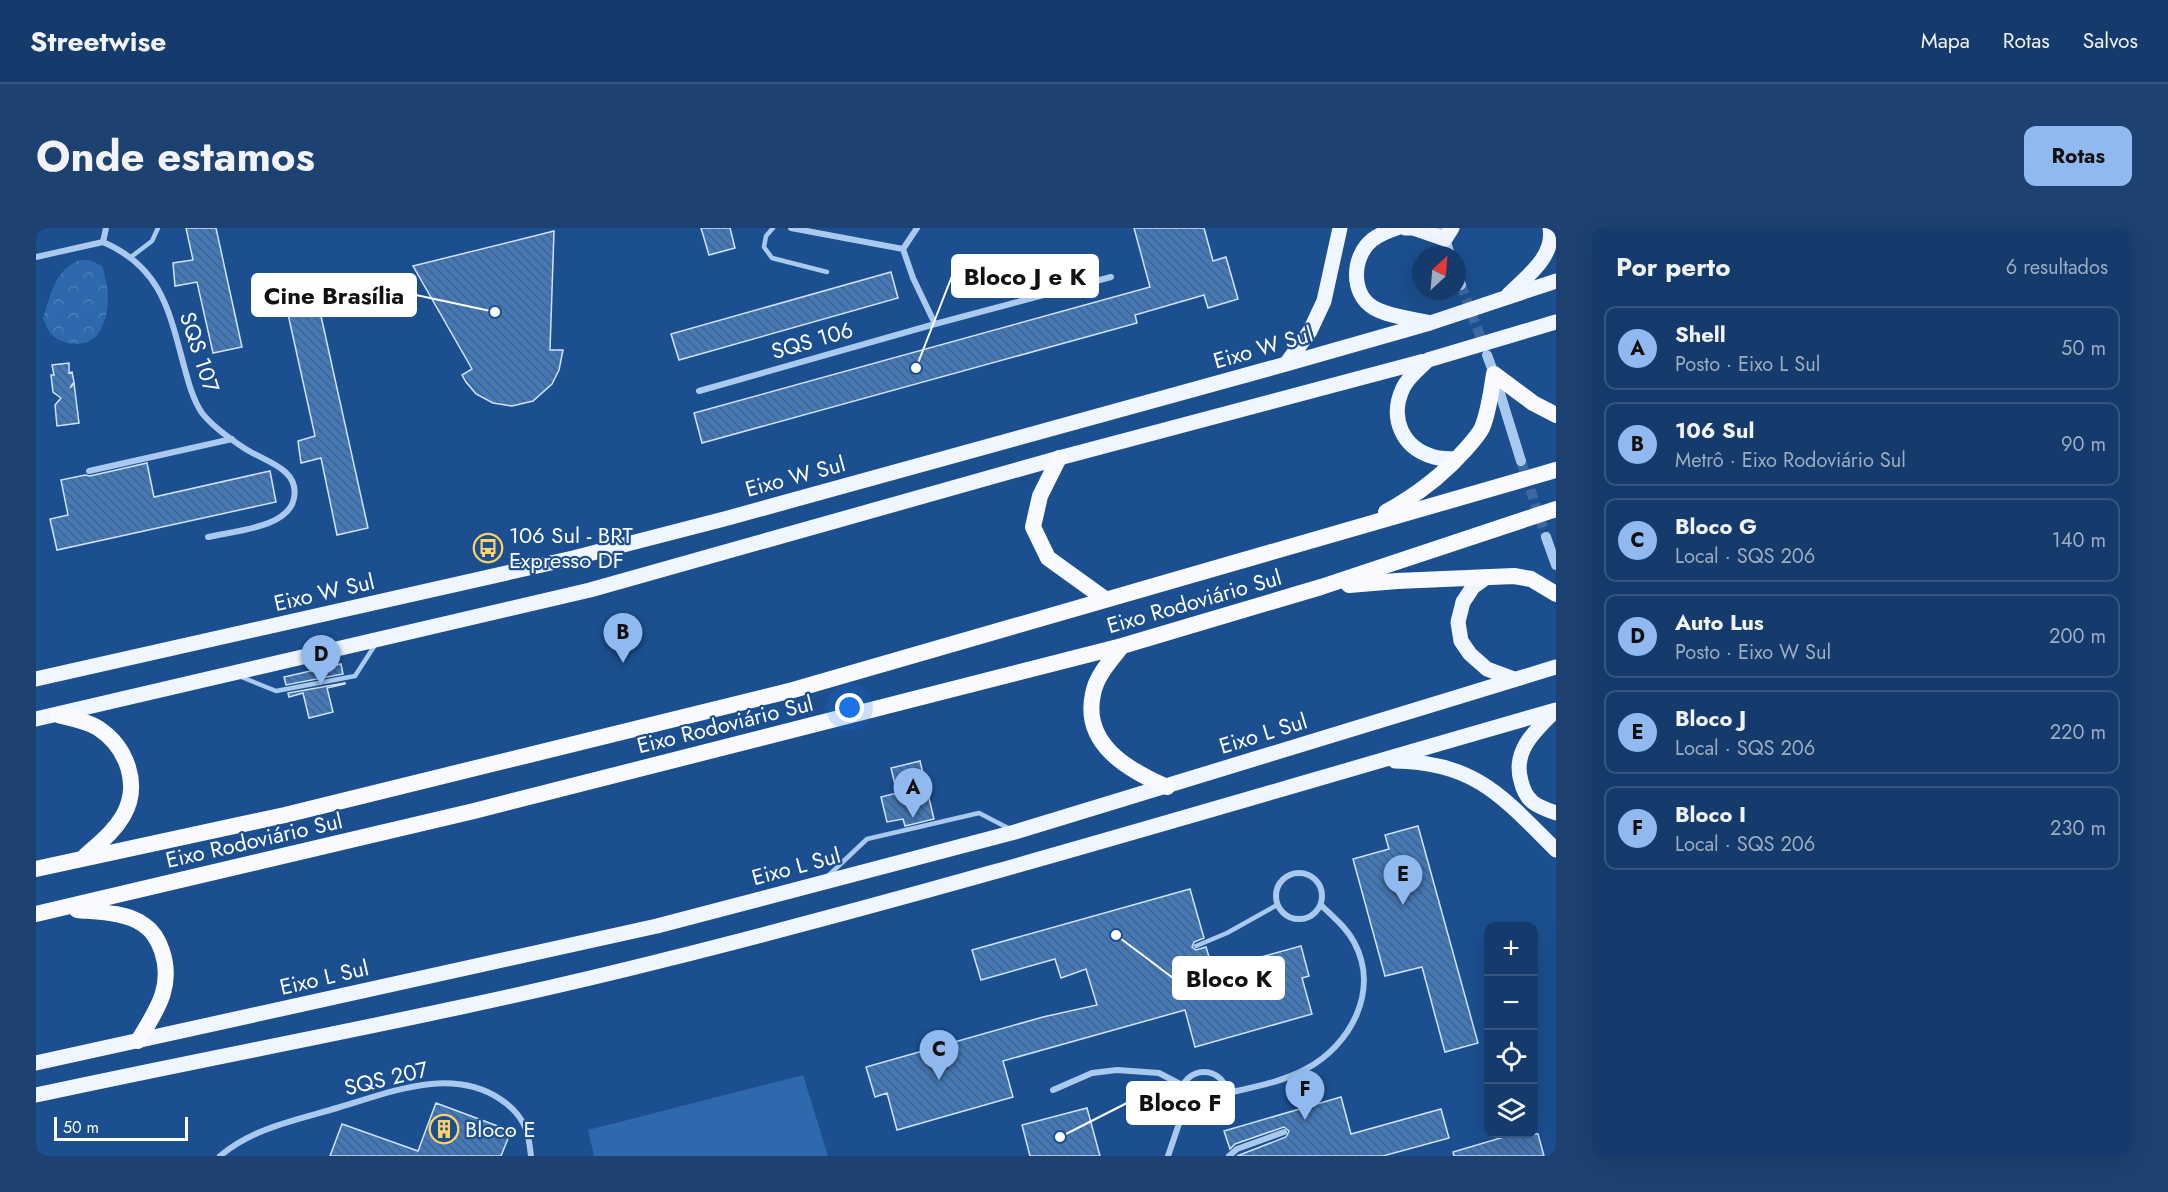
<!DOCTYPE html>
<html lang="pt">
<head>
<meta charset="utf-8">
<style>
	body { margin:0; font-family:Jost,sans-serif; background:#1d4271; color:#f1f3f6 }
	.controls { position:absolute; right:18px; bottom:18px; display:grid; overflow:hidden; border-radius:12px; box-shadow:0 6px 24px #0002 }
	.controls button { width:54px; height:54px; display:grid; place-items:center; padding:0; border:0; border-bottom:2px solid #33557e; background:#143b6b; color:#f1f3f6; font:30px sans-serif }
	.compass { position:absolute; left:1376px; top:18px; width:54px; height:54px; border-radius:50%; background:#143b6b; box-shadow:0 6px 24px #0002; rotate:26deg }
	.scale { position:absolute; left:18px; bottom:15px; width:134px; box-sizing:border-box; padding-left:6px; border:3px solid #fff; border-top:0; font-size:16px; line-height:21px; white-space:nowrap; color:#fff; -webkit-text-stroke:4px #1b4f8f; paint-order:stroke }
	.you { position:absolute; left:814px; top:480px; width:21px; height:21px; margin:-15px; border:4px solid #fff; border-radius:50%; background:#1a73e8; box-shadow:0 0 0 9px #1a73e833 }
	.badge { display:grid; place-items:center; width:39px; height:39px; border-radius:50%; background:#90b9f0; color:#111; font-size:20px; font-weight:700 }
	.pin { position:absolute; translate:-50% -50px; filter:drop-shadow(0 2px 3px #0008) }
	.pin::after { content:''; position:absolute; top:32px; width:21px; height:18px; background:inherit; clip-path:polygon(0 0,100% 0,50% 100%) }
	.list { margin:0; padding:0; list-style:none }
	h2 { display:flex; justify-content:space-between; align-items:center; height:78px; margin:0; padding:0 24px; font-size:26px }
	h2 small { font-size:20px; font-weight:400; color:#9dadc1 }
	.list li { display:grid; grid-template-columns:39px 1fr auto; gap:18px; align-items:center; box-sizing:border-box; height:84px; margin:0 12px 12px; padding:0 12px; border:2px solid #33557e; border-radius:12px }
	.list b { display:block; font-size:22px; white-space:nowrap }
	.list p { margin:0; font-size:20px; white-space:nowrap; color:#9dadc1 }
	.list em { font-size:20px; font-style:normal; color:#9dadc1 }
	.icon { flex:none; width:33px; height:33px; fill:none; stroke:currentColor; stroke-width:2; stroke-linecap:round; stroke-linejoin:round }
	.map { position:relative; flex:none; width:1520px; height:928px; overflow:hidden; border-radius:12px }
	header { display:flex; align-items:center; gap:36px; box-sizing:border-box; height:84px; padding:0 30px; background:#143b6b; border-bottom:2px solid #33557e }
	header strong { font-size:28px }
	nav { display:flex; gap:33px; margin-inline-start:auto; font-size:21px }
	.intro { display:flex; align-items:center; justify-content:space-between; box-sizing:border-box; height:144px; padding:0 36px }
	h1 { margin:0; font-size:42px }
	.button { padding:15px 27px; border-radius:12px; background:#90b9f0; color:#111; font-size:21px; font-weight:700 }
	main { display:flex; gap:36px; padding:0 36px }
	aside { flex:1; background:#143b6b; border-radius:12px; box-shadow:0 6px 24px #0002 }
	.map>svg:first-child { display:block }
	.grass { fill:#2e69ad }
	.forest { fill:url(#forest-crowns) }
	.building { fill:url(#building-back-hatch); stroke:#cfe3fa; stroke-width:1.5 }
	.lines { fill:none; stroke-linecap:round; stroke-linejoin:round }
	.tertiary-tunnel { stroke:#3d69a0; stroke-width:10; stroke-dasharray:10 5; stroke-linecap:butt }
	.service { stroke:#a9c9ee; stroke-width:4.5 }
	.minor { stroke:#a9c9ee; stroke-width:6 }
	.tertiary { stroke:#a9c9ee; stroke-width:10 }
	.primary { stroke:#f0f6ff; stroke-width:15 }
	.trunk { stroke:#f8faff; stroke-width:16 }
	.labels { text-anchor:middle; stroke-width:4.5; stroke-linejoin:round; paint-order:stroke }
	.street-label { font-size:22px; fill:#fff; stroke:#1b4f8f }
	.poi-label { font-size:22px; fill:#fff; stroke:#1b4f8f; text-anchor:start }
	.leader { fill:none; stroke:#fff; stroke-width:2 }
	.callout-dot { fill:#fff; stroke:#1b4f8f; stroke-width:2 }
	.callout { fill:#fff; stroke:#fff; stroke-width:2 }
	.callout-label { font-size:24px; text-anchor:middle; font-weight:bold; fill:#111 }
</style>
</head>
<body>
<header>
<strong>Streetwise</strong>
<nav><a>Mapa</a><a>Rotas</a><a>Salvos</a></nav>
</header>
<div class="intro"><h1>Onde estamos</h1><a class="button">Rotas</a></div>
<main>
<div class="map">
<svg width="1520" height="928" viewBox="0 0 1520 928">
	<defs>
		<pattern id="forest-crowns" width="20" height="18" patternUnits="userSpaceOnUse" patternTransform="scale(1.5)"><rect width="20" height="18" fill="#2e69ad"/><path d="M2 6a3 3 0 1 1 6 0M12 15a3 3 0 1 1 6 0" fill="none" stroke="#4d80b9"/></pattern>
		<pattern id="building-back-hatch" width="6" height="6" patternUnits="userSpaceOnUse" patternTransform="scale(1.5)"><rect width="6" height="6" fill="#4478b7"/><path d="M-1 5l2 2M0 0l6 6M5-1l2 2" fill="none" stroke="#486282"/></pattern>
	</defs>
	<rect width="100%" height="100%" fill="#1b4f8f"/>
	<path class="grass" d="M 767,847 L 792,928 L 558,928 L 552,902 Z"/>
	<path class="forest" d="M 44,32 L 54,32 L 66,38 C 73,59 76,86 62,106 C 51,121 22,118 13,103 C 10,99 9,94 7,90 C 15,66 19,41 44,32 Z"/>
	<path class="building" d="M 150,0 L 180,0 L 206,119 L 177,125 L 161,54 L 139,58 L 137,35 L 157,32 Z
		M 665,0 L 694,0 L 699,20 L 673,27 Z
		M 1098,0 L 1168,0 L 1177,33 L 1190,29 L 1202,71 L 1172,80 L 1168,67 L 1099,87 L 1101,95 L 666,215 L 658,185 L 1114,59 Z
		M 518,3 L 514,122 L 527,122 L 523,142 L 516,156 L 497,173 L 476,178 L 457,175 L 440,166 L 430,154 L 426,147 L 436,141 L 377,38 Z
		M 855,44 L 862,70 L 643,132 L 635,106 Z
		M 283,79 L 332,300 L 301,307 L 285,230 L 265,235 L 262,213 L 279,208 L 252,86 Z
		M 33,135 L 33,145 L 36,144 L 38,154 L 34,160 L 38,155 L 43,195 L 21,198 L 19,177 L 25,170 L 17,164 L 15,147 L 18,147 L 16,137 Z
		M 111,235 L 118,269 L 234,243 L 240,274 L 21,322 L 14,291 L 32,287 L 25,252 L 49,247 L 54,248 Z
		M 305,436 L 307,446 L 250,457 L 248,449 Z
		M 309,455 L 309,456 L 291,460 L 297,484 L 273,490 L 267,465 L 253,469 L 252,465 Z
		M 884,533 L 898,591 L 869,598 L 867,591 L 851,594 L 845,569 L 861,565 L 855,540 Z
		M 1382,598 L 1442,815 L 1409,824 L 1386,739 L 1349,748 L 1317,631 L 1353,621 L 1349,607 Z
		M 1154,661 L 1168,710 L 1158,714 L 1156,719 L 1160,722 L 1170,719 L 1177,742 L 1265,718 L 1273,748 L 1266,750 L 1276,786 L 1159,819 L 1149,782 L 967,833 L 977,869 L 861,902 L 851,865 L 839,869 L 830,839 L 1007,789 L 1061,777 L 1050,741 L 1025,750 L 1019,731 L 945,752 L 936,722 Z
		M 1305,869 L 1315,906 L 1405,881 L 1413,910 L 1347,928 L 1201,928 L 1250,909 L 1253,903 L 1248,899 L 1199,916 L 1194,921 L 1188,903 Z
		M 400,875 L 475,903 L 465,928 L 294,928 L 306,896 L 382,923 Z
		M 1051,880 L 1064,928 L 994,928 L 986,897 Z
		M 1467,906 L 1502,906 L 1508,928 L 1418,928 L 1417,924 L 1468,909 Z"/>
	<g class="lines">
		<path class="tertiary-tunnel" d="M 1425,57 L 1449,121
			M 1485,233 L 1510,309"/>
		<path class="service" d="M 737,0 L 730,8 L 728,19 L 736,30 L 791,44
			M 95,29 L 116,13 L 122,0
			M 203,448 L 240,463 L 319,448 L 339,417
			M 793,647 L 831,611 L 943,585 L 974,601
			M 1160,718 L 1191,705 L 1241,677"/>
		<path class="minor" d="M 67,14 C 125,39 133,82 148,138 C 152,153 157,172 166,185 C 177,199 193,210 208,220 C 227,233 264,240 258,270 C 253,300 197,303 172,309
			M 867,21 L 881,0
			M 0,29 L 67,14 L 70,0
			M 899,96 L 1075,49
			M 663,163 L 899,96 L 877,50 L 867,21 L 755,0
			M 53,243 L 196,211
			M1240 668a23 23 0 1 1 46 0a23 23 0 1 1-46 0Z
			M1145 867a23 23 0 1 1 46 0a23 23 0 1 1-46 0Z
			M 1017,862 L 1056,845 L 1081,842 L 1123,845 L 1146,857
			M 1192,865 C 1218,859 1246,854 1270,841 C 1315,817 1344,762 1318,714 C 1310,699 1297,689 1285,677
			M 184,928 C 217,900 260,892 301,880 C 353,865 414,838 464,871 C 475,878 485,889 490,901 C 493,909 494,920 495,928
			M 1132,928 L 1148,881
			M 1193,928 L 1201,921 L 1248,904"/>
		<path class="tertiary" d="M 1406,0 L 1414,27
			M 1421,46 L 1425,57
			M 1451,127 L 1458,146 L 1485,233
			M 1510,309 L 1520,337"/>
		<path class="primary" d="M 1361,0 C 1352,3 1344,6 1336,12 C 1316,28 1314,66 1338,80 C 1354,89 1374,90 1391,94
			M 1369,0 L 1377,0 L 1409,11 L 1416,0
			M 1472,67 C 1490,49 1519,29 1514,0
			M 1392,132 C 1384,140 1372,149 1367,160 C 1353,190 1366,220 1398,229 C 1405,231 1413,231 1421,231
			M 1250,136 L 1274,103 L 1288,73 L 1304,0
			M 1451,349 L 1437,359 L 1427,374 L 1422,394 L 1425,413 L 1434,426 L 1451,441 L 1478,451
			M 0,451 L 537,330 L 692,290 L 1250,136 L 1394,95 L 1520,53
			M 1520,482 C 1500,502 1476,522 1485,553 C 1490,574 1500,578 1520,585
			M 0,491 L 554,362 L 1023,230 L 1392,132 L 1520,94
			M 1359,533 C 1439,534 1467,569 1520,622
			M 0,835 L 621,698 L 979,604 L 1520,439
			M 0,867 C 208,822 418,785 624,733 C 925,658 1222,567 1520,482"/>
		<path class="trunk" d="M 1023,230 L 1004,268 L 997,299 L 1012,330 L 1069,371
			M 1350,284 C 1381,267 1406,248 1429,222 C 1435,215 1442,208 1446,200 C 1453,183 1455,164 1458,146 L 1497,175 L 1520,187
			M 1313,357 L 1361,353 L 1478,348 L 1495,351 L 1520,366
			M 1086,418 C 1075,432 1060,448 1057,466 C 1046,516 1092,542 1131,559
			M 22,487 C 34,490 51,493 62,500 C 91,519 105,557 87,588 C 77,605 62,616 48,629
			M 0,641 L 249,587 L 757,462 L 1520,242
			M 41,682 C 61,684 91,684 108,697 C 117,703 123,714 126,723 C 138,759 120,783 102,813
			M 0,686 L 438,583 L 1086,418 L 1285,359 L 1520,281"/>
	</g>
	<defs>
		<g id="bus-ring" transform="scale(1.5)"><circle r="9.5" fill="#1b4f8f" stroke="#ffd166" stroke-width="1.5"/><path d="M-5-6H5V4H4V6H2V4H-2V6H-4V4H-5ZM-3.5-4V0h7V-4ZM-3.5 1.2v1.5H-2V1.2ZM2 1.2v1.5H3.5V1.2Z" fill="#ffd166"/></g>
		<g id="building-ring" transform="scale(1.5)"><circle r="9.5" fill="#1b4f8f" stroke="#ffd166" stroke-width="1.5"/><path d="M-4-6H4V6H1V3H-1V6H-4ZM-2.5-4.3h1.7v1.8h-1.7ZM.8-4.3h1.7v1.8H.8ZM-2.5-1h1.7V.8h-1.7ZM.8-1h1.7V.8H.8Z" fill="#ffd166"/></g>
	</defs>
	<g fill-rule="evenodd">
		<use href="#bus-ring" x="452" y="320"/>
		<use href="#building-ring" x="408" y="901"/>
	</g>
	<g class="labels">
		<g class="street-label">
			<text transform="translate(776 112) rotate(-16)" y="8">SQS 106</text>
			<text transform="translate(1227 119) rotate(-16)" y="8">Eixo W Sul</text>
			<text transform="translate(164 124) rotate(72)" y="8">SQS 107</text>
			<text transform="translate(759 248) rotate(-15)" y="8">Eixo W Sul</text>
			<text transform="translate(288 364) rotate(-13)" y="8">Eixo W Sul</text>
			<text transform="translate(1158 373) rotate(-16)" y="8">Eixo Rodoviário Sul</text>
			<text transform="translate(689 496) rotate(-14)" y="8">Eixo Rodoviário Sul</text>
			<text transform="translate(1227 505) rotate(-17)" y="8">Eixo L Sul</text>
			<text transform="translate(218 612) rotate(-13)" y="8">Eixo Rodoviário Sul</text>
			<text transform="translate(760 638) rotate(-15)" y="8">Eixo L Sul</text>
			<text transform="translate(288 749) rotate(-13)" y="8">Eixo L Sul</text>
			<text transform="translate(350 850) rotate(-13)" y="8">SQS 207</text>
		</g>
		<g class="poi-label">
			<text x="473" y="315">106 Sul - BRT<tspan x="473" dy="25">Expresso DF</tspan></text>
			<text x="429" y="909">Bloco E</text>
		</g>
	</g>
	<path class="leader" d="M880 140L916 48M459 84L380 67M1080 707L1137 750M1024 909L1091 875"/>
	<g class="callout-dot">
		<circle cx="880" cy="140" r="6"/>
		<circle cx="459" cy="84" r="6"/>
		<circle cx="1080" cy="707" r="6"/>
		<circle cx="1024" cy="909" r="6"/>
	</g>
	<g class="callout">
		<rect x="916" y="27" width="146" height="42" rx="6"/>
		<rect x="216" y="46" width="164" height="42" rx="6"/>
		<rect x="1137" y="729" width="111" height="42" rx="6"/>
		<rect x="1091" y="854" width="107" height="42" rx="6"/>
	</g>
	<g class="callout-label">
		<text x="989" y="57">Bloco J e K</text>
		<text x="298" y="76">Cine Brasília</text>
		<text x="1193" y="759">Bloco K</text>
		<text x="1144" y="883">Bloco F</text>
	</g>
</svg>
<div class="controls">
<button>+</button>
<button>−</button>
<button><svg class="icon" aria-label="locate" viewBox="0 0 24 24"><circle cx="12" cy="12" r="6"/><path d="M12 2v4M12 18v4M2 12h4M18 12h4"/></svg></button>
<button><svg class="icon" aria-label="layers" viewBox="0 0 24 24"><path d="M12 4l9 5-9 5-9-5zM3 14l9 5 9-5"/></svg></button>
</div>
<svg class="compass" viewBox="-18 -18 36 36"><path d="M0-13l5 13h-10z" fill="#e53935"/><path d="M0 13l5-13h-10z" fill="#9dadc1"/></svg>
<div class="scale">50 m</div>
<div class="you"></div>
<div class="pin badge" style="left:877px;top:590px">A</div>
<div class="pin badge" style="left:587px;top:435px">B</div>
<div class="pin badge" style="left:903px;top:852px">C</div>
<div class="pin badge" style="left:285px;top:457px">D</div>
<div class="pin badge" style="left:1367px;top:677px">E</div>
<div class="pin badge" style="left:1269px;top:892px">F</div>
</div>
<aside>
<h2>Por perto<small>6 resultados</small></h2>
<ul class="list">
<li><span class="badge">A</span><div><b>Shell</b><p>Posto · Eixo L Sul</p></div><em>50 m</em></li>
<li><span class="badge">B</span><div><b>106 Sul</b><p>Metrô · Eixo Rodoviário Sul</p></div><em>90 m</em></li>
<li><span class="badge">C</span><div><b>Bloco G</b><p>Local · SQS 206</p></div><em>140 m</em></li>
<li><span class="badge">D</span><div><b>Auto Lus</b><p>Posto · Eixo W Sul</p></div><em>200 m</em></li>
<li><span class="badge">E</span><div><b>Bloco J</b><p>Local · SQS 206</p></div><em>220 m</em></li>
<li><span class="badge">F</span><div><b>Bloco I</b><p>Local · SQS 206</p></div><em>230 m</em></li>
</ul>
</aside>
</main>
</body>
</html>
